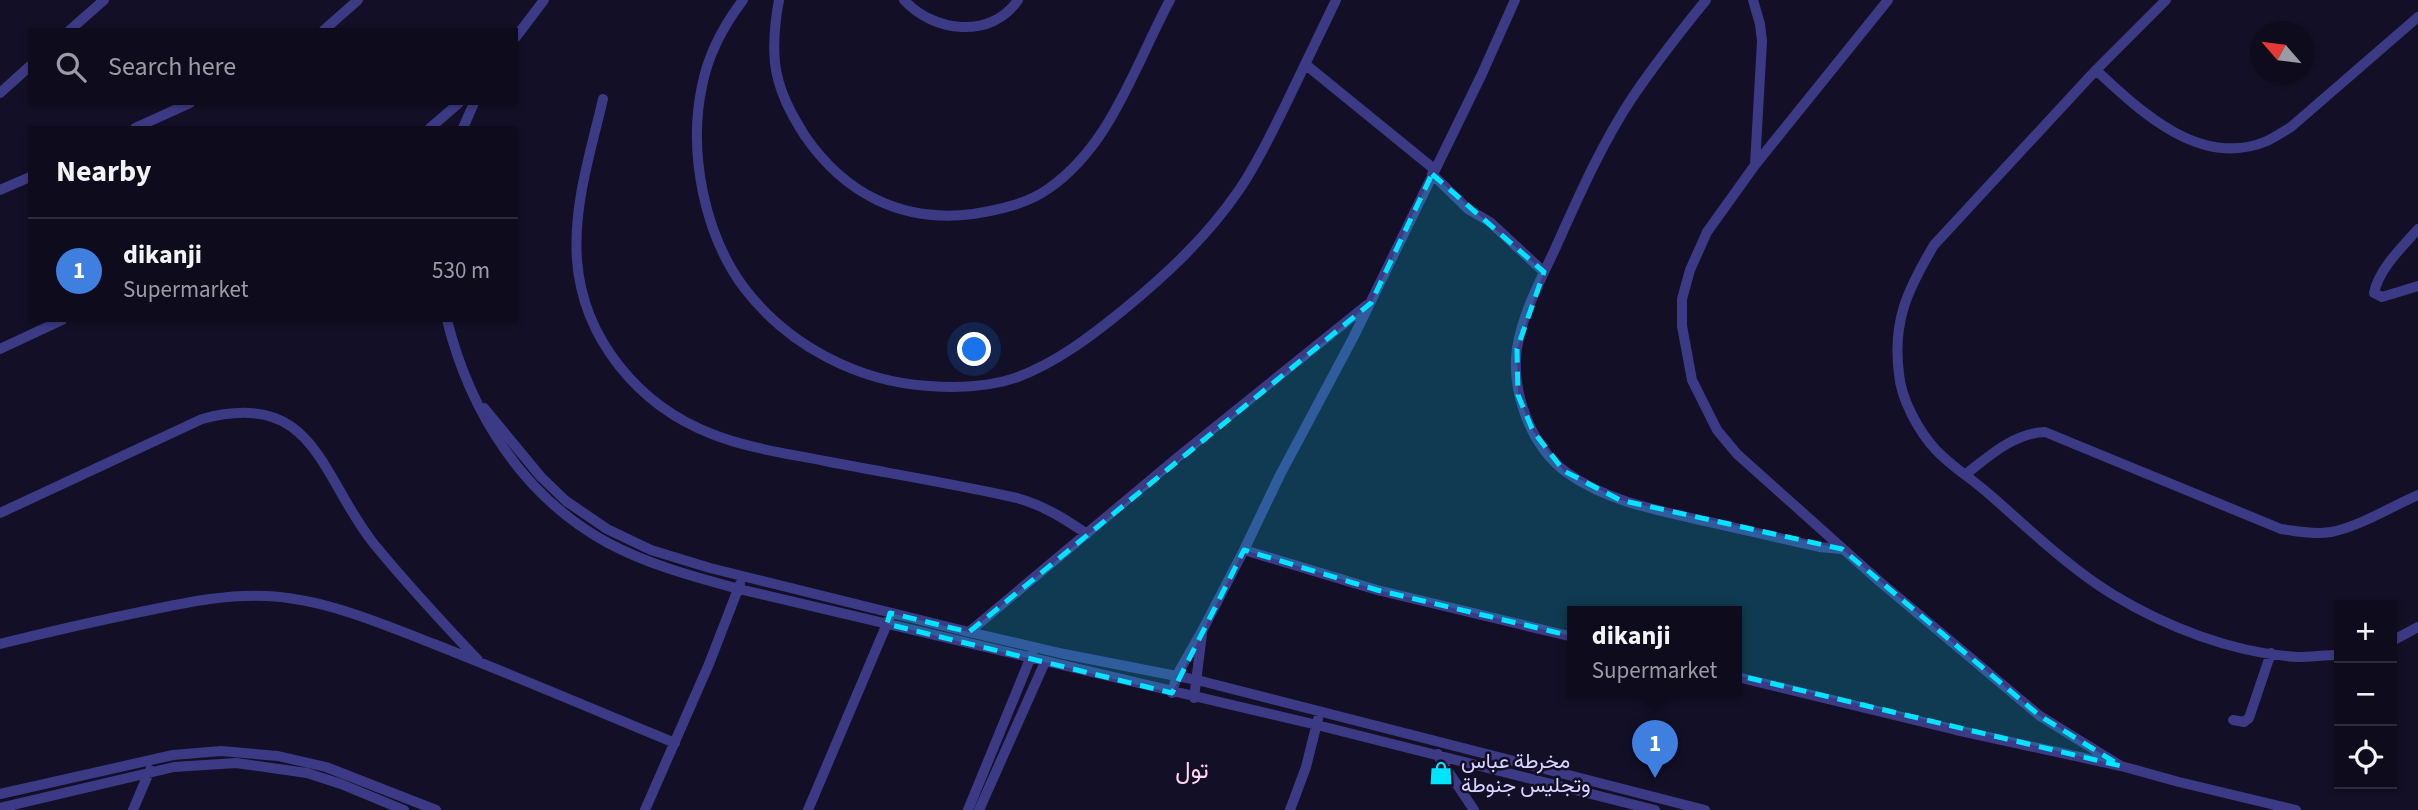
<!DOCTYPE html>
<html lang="en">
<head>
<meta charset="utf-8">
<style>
	body { margin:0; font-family:"Source Sans 3",Vazirmatn,sans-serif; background:#1c1929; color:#f1f3f6 }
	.controls { position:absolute; right:21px; bottom:21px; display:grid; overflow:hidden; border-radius:0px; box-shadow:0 2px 5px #0004 }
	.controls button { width:63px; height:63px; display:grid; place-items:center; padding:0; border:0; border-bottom:2px solid #2e2b3b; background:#0e0b1c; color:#f1f3f6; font:35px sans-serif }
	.compass { position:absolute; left:2250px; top:21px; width:63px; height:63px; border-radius:50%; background:#0e0b1c; box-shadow:0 2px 5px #0004; rotate:298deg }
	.you { position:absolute; left:975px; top:350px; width:24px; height:24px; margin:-18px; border:5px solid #fff; border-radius:50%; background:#1a73e8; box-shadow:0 0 0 10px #1a73e833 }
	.badge { display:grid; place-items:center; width:46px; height:46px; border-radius:50%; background:#2563eb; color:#fff; font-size:23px; font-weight:700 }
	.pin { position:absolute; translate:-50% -58px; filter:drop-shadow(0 2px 4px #0008) }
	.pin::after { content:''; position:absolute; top:37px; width:24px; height:21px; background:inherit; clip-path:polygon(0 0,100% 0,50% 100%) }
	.popup { position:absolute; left:1567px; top:606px; width:175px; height:91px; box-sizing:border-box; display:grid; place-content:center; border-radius:0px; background:#0e0b1c; filter:drop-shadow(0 2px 5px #0005); font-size:23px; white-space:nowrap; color:#9b9ba3 }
	.popup b { font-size:26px; color:#f1f3f6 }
	.popup::after { content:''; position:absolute; left:50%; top:100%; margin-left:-14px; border:14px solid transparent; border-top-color:#0e0b1c }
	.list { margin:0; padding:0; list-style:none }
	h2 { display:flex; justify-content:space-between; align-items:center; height:91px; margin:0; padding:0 28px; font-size:30px }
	h2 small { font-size:23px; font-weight:400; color:#9b9ba3 }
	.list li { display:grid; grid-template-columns:46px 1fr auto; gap:21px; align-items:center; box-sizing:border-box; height:105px; padding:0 28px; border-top:2px solid #2e2b3b }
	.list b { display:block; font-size:26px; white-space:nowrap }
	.list p { margin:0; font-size:23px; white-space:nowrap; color:#9b9ba3 }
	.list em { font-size:23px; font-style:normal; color:#9b9ba3 }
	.icon { flex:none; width:38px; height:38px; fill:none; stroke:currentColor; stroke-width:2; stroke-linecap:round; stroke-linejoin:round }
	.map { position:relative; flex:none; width:2418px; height:810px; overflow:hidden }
	.search { position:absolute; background:#0e0b1c; box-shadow:0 2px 5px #0004; left:28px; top:28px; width:490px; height:77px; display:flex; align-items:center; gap:18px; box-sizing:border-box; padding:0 24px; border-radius:0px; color:#9b9ba3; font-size:26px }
	.panel { position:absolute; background:#0e0b1c; box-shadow:0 2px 5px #0004; left:28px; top:126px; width:490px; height:196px; border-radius:0px }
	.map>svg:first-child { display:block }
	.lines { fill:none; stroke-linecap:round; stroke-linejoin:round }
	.minor { stroke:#3d3a85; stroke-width:10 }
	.marked { fill:#00e5ff; fill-opacity:0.2; stroke:#00e5ff; stroke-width:5; stroke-dasharray:14 9; stroke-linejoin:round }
	.labels { text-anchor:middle; stroke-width:5; stroke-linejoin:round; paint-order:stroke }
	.poi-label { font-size:21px; fill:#d9d4ff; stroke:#130f26; text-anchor:start }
	.quarter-label { font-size:24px; fill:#ffd6f0; stroke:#130f26 }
</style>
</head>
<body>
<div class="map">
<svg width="2418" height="810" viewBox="0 0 2418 810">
	<rect width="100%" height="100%" fill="#130f26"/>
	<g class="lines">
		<path class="minor" d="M 743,0 C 724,25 708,55 702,86 C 688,152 704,235 745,289 C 789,346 859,382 929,386 C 957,388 991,387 1018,377 C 1057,362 1090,337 1122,311 C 1166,275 1207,237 1239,190 C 1257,164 1271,134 1285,106 C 1302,71 1319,35 1336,0
			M 779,0 C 775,21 773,41 775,63 C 778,90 791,114 805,136 C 845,194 902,223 973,214 C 998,210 1027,204 1048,189 C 1111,146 1135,65 1170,0
			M 904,0 C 933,32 991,40 1018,0
			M 1706,0 C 1680,32 1655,64 1632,98 C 1601,145 1578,198 1555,249 C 1540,281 1523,313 1517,348 C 1511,391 1530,445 1566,472 C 1606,501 1656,510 1705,521 C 1743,530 1781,538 1819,547 L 1842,549
			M 1753,0 L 1760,24 L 1762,41 L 1755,165
			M 1888,0 L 1755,165 L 1707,232 L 1690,270 L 1682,299 L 1682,326 L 1692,380 L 1717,430 L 1737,454 L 1879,581 L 2040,716 L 2121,766
			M 2166,0 L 2096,70 L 1934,245 C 1908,289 1892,321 1899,374 C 1901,399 1919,432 1936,450 C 1951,466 1972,479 1989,494 C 2027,527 2069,568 2112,594 C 2166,627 2233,653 2297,657 C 2311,657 2325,655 2339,655
			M 70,30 L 104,0
			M 324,30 L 358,0
			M 516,37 L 544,0
			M 1305,64 L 1434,169
			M 2096,70 C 2141,112 2201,169 2267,141 C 2275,137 2283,132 2291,127 L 2418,17
			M 0,93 L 30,66
			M 603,99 C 591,151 573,205 577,260 C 583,339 639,406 712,434 C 749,449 792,454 830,462 C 893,474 955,484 1017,498 C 1043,505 1065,519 1087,534
			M 135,128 L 190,103
			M 430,128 L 459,103
			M 463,128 L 474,103
			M 1432,174 L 1468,209 L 1490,222 L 1544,272
			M 0,190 L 30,177
			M 2418,229 C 2402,247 2379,269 2374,293 L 2382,297 L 2418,286
			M 447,320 C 470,412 523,497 608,543 C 649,565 695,577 739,589 L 1317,725 L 1655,810
			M 0,349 L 62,320
			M 484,408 L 541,477 L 566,501 L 607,529 L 651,550 L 710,568 L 969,632 L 1064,654 L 1197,680 L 1705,810
			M 1966,474 C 1989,456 2014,433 2045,432 L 2281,529 C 2297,531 2314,535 2331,532 C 2361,526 2390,507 2418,495
			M 0,513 L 202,419 C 315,388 320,476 374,544 C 407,584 442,622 478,660
			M 1244,550 L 1377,590 L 1573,637
			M 969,632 L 1178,457 L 1367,305
			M 2392,641 L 2418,627
			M 0,644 C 48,632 96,621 145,611 C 185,603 225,594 266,596 C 322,598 383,624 434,644 C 515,676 595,710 675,743
			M 1737,677 L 1956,730 L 2121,766 L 2179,782 L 2296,810
			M 1172,693 L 1177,675 L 1202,631 L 1244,550 L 1280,475 L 1353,338 L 1481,76 L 1515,0
			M 1194,698 L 1202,634
			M 2233,720 L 2244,722 L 2249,718 L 2271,653
			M 1438,754 L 1438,756 L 1474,810
			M 0,794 L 173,755 L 221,751 L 278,756 L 326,767 L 436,810
			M 0,808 L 174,767 L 236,763 L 307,773 L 341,784 L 404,810
			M 133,810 L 150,770
			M 645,810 L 709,664 L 740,584
			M 808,810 L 889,619
			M 968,810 L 1032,654
			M 979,810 L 1045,662
			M 1290,810 L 1306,767 L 1318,719"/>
	</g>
	<path class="marked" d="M 1432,174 L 1544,272 L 1517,349 L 1518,395 L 1533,431 L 1564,471 L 1620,500 L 1842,549 L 2040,716 L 2121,766 L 1377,590 L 1244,550 L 1172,693 L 887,624 L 890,613 L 969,632 L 1371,303 Z"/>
	<defs>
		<g id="shop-bare" transform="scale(1.89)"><path d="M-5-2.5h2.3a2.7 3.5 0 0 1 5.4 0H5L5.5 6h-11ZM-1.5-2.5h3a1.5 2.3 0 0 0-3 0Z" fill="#00e5ff" stroke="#130f26" stroke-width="2.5" paint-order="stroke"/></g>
	</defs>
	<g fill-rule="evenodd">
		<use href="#shop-bare" x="1441" y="773"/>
	</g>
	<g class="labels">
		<g class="poi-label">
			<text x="1461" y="768">مخرطة عباس<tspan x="1461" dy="24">وتجليس جنوطة</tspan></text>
		</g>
		<g class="quarter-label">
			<text x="1192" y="778">تول</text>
		</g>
	</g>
</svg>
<div class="controls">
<button>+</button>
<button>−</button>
<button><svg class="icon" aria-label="locate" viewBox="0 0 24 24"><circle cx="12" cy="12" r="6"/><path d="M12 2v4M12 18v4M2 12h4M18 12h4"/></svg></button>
</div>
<svg class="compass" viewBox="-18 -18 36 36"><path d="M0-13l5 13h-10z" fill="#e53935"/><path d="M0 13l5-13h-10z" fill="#9b9ba3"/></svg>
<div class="you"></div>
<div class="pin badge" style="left:1655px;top:778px;background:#3f7fe0">1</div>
<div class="popup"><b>dikanji</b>Supermarket</div>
<div class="search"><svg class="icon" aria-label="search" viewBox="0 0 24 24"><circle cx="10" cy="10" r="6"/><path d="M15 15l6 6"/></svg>Search here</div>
<section class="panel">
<h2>Nearby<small></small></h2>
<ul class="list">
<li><span class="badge" style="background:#3f7fe0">1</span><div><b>dikanji</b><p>Supermarket</p></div><em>530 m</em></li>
</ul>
</section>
</div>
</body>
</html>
